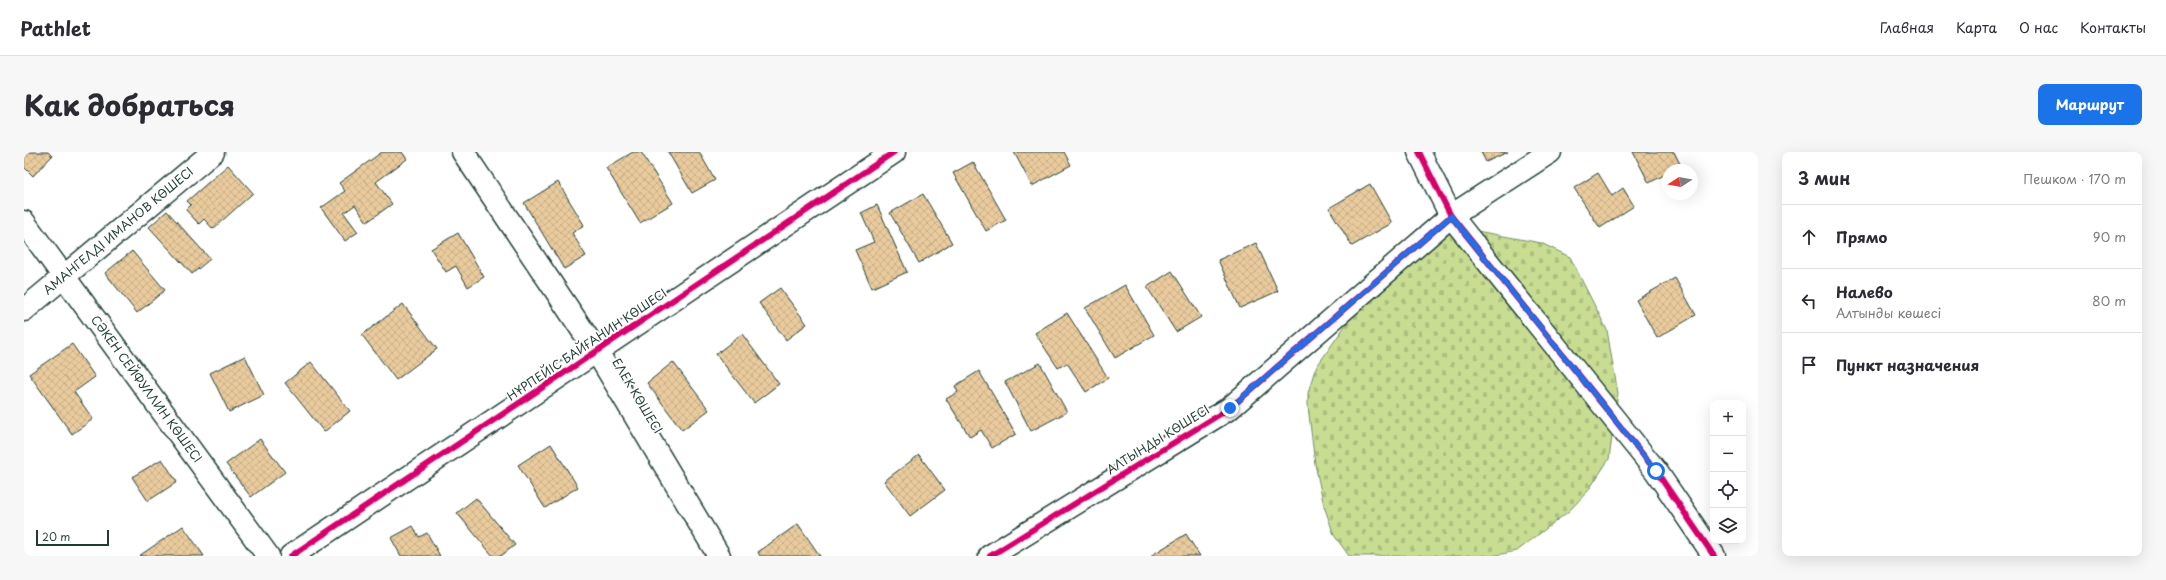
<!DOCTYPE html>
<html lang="ru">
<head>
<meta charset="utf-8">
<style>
	body { margin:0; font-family:"Playpen Sans",sans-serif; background:#f7f7f7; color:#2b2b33 }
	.controls { position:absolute; right:12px; bottom:12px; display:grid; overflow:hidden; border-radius:8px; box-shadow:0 4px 16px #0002 }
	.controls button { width:36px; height:36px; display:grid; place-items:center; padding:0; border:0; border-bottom:1px solid #e1e1e2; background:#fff; color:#2b2b33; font:20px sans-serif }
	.compass { position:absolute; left:1638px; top:12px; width:36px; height:36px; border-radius:50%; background:#fff; box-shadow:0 4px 16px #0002; rotate:259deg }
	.scale { position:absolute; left:12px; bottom:10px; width:73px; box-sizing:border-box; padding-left:4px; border:2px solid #1f3d34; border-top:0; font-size:11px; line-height:14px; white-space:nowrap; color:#1f3d34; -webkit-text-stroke:3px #fff; paint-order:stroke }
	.stop { position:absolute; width:12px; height:12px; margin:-9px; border:3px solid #1a73e8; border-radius:50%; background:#fff }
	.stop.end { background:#1a73e8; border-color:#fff; box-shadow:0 1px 4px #0008 }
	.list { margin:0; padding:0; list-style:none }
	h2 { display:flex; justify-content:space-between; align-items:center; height:52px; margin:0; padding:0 16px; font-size:17px }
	h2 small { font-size:13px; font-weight:400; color:#7c7c81 }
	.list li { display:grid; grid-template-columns:26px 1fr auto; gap:12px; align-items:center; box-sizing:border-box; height:64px; padding:0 16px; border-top:1px solid #e1e1e2 }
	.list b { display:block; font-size:15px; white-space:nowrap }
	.list p { margin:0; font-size:13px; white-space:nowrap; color:#7c7c81 }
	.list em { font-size:13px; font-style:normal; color:#7c7c81 }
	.icon { flex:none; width:22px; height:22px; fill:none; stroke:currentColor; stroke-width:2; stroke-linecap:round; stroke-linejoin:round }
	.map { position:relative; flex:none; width:1734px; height:404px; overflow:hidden; border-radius:8px }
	header { display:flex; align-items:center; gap:24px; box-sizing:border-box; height:56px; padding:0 20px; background:#fff; border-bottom:1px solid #e1e1e2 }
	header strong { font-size:19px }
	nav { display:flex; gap:22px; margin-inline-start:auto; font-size:14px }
	.intro { display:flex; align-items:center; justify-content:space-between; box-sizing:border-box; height:96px; padding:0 24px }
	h1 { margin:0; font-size:28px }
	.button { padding:10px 18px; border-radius:8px; background:#1a73e8; color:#fff; font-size:14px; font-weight:700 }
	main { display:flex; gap:24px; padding:0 24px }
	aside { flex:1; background:#fff; border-radius:8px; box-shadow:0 4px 16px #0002 }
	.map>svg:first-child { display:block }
	.cemetery { fill:url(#cemetery-stones); stroke:#748d63 }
	.building { fill:url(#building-cross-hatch); stroke:#1f3d34 }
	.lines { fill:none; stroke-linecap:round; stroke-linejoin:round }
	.minor-casing { stroke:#1f3d34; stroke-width:25 }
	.minor { stroke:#fff; stroke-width:22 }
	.cycleway-casing { stroke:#fff; stroke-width:8 }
	.cycleway { stroke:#d6006c; stroke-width:6 }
	.route { stroke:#1a73e8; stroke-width:5 }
	.labels { text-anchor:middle; stroke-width:4; stroke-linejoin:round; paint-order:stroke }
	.street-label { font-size:12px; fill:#1f3d34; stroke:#fff }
</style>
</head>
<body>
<header>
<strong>Pathlet</strong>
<nav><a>Главная</a><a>Карта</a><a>О нас</a><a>Контакты</a></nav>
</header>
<div class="intro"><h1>Как добраться</h1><a class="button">Маршрут</a></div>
<main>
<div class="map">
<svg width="1734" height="404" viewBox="0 0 1734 404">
	<defs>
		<pattern id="cemetery-stones" width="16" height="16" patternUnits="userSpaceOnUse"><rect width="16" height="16" fill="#c8dd92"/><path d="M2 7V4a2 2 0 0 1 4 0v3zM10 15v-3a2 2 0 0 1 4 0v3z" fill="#abbf7e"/></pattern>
		<pattern id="building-cross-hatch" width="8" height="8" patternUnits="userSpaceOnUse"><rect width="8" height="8" fill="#eacb9d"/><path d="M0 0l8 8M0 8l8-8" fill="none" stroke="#c8af88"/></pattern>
	</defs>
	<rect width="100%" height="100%" fill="#fff"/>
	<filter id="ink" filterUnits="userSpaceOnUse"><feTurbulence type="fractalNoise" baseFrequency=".025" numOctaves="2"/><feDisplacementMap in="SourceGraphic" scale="8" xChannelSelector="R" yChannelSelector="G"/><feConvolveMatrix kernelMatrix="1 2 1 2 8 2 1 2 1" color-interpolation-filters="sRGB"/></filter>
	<g filter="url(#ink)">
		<path class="cemetery" d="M 1453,79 L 1517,91 L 1546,105 L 1583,178 L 1588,208 L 1594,241 L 1585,307 L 1564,339 L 1545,359 L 1493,399 L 1468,404 L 1325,404 L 1310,383 L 1300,354 L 1291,312 L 1284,254 L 1284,241 L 1291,217 L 1325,168 L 1405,95 L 1423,82 Z"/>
		<path class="building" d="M 0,0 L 24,0 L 28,4 L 9,24 L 0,15 Z
			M 358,0 L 378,0 L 383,7 L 352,30 L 368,52 L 343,70 L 331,53 L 320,61 L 334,80 L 321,89 L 297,56 L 321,39 L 315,31 Z
			M 609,0 L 617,0 L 649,51 L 616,71 L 582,16 Z
			M 644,0 L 675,0 L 691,28 L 668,41 Z
			M 990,0 L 1040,0 L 1047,13 L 1008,34 Z
			M 1457,0 L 1484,0 L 1462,10 Z
			M 1609,0 L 1650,0 L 1657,14 L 1649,18 L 1644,18 L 1644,21 L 1625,31 Z
			M 949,10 L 982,68 L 962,79 L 929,21 Z
			M 204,13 L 229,41 L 189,77 L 180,67 L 175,72 L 162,58 L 167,53 L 163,49 Z
			M 1574,21 L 1588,44 L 1599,36 L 1610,54 L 1576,76 L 1550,36 Z
			M 534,30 L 560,73 L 548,81 L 562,104 L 540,117 L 500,51 Z
			M 1346,32 L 1368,71 L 1328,94 L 1305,56 Z
			M 899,42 L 928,91 L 895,111 L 866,61 Z
			M 853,53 L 883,120 L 848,136 L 831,98 L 850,90 L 837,61 Z
			M 143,59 L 186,107 L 168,122 L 125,75 Z
			M 434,81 L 460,125 L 444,135 L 432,114 L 422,120 L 407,97 Z
			M 1232,91 L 1254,139 L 1216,156 L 1194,108 Z
			M 108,99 L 141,138 L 113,161 L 81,121 Z
			M 1148,119 L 1177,165 L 1152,180 L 1123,135 Z
			M 1651,126 L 1672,163 L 1633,186 L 1612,148 Z
			M 1101,133 L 1130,183 L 1091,206 L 1061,156 Z
			M 756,136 L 783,172 L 762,188 L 735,151 Z
			M 379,152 L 413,197 L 372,228 L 338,183 Z
			M 1043,161 L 1084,226 L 1062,240 L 1043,211 L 1034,216 L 1011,181 Z
			M 718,182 L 755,232 L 730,251 L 692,202 Z
			M 48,192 L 71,225 L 50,240 L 69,267 L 48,282 L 5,222 Z
			M 221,204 L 240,243 L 205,260 L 186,221 Z
			M 287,210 L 326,259 L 300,280 L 261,231 Z
			M 649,210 L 685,258 L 658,278 L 623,231 Z
			M 1016,211 L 1043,260 L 1007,279 L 981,230 Z
			M 955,219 L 992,282 L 968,296 L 957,278 L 946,285 L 922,247 L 934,240 L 931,234 Z
			M 236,287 L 261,320 L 227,345 L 202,312 Z
			M 527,292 L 554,335 L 521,356 L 494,313 Z
			M 895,303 L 921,338 L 886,364 L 860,329 Z
			M 138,307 L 153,330 L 124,349 L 108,325 Z
			M 452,346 L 491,393 L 477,404 L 469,404 L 433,361 Z
			M 774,372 L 796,404 L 736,404 L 734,400 Z
			M 159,374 L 180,404 L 115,404 Z
			M 389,374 L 395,385 L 403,381 L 416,404 L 377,404 L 367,386 Z
			M 1162,382 L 1176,404 L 1128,404 L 1128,403 Z"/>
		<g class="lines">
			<g class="minor-casing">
				<g id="minor">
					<path d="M 439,0 L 573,200 L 695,404"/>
					<path d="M 1395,0 L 1427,64 L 1632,319 L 1690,404"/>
					<path id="s1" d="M 0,70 L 244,404"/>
					<path id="s2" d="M 0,158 L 189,0"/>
					<path d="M 267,404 L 870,0"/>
					<path d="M 966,404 L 1206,256 L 1427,64 L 1526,0"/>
				</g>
			</g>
			<use href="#minor" class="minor"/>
			<g class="cycleway-casing">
				<path id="cycleway" d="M 1395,0 L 1427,64 L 1632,319 L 1690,404
					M 267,404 L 870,0
					M 966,404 L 1206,256 L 1427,64"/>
			</g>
			<use href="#cycleway" class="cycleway"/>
		</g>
	</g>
	<g class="lines" filter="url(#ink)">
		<path class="route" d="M 1206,256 L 1427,64 L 1632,319"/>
	</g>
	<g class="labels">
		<g class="street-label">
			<text dy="4" stroke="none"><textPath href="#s2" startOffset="123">АМАНГЕЛДІ ИМАНОВ КӨШЕСІ</textPath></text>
			<text transform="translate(563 193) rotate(-34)" y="4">НҰРПЕЙІС БАЙҒАНИН КӨШЕСІ</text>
			<text dy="4" stroke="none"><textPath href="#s1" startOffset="207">СӘКЕН СЕЙФУЛЛИН КӨШЕСІ</textPath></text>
			<text transform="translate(613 244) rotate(59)" y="4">ЕЛЕК КӨШЕСІ</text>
			<text transform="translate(1134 288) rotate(-32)" y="4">АЛТЫНДЫ КӨШЕСІ</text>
		</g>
	</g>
</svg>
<div class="controls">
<button>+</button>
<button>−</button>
<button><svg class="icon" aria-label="locate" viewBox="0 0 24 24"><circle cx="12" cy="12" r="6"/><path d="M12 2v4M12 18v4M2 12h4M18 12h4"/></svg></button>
<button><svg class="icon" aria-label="layers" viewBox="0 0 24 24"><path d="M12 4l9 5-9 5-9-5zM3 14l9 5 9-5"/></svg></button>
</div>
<svg class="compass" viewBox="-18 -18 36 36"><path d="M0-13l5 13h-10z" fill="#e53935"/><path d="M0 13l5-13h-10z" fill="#7c7c81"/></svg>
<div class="scale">20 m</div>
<div class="stop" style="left:1632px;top:319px"></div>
<div class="stop end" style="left:1206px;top:256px"></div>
</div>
<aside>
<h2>3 мин<small>Пешком · 170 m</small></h2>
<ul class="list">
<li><svg class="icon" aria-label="ahead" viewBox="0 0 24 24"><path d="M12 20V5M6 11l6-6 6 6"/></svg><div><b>Прямо</b></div><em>90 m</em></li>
<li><svg class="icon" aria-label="left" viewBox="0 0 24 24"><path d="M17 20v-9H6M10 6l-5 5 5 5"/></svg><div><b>Налево</b><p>Алтынды көшесі</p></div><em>80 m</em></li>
<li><svg class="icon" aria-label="arrive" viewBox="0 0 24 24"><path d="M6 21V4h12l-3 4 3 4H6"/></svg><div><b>Пункт назначения</b></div></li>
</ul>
</aside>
</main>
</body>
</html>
